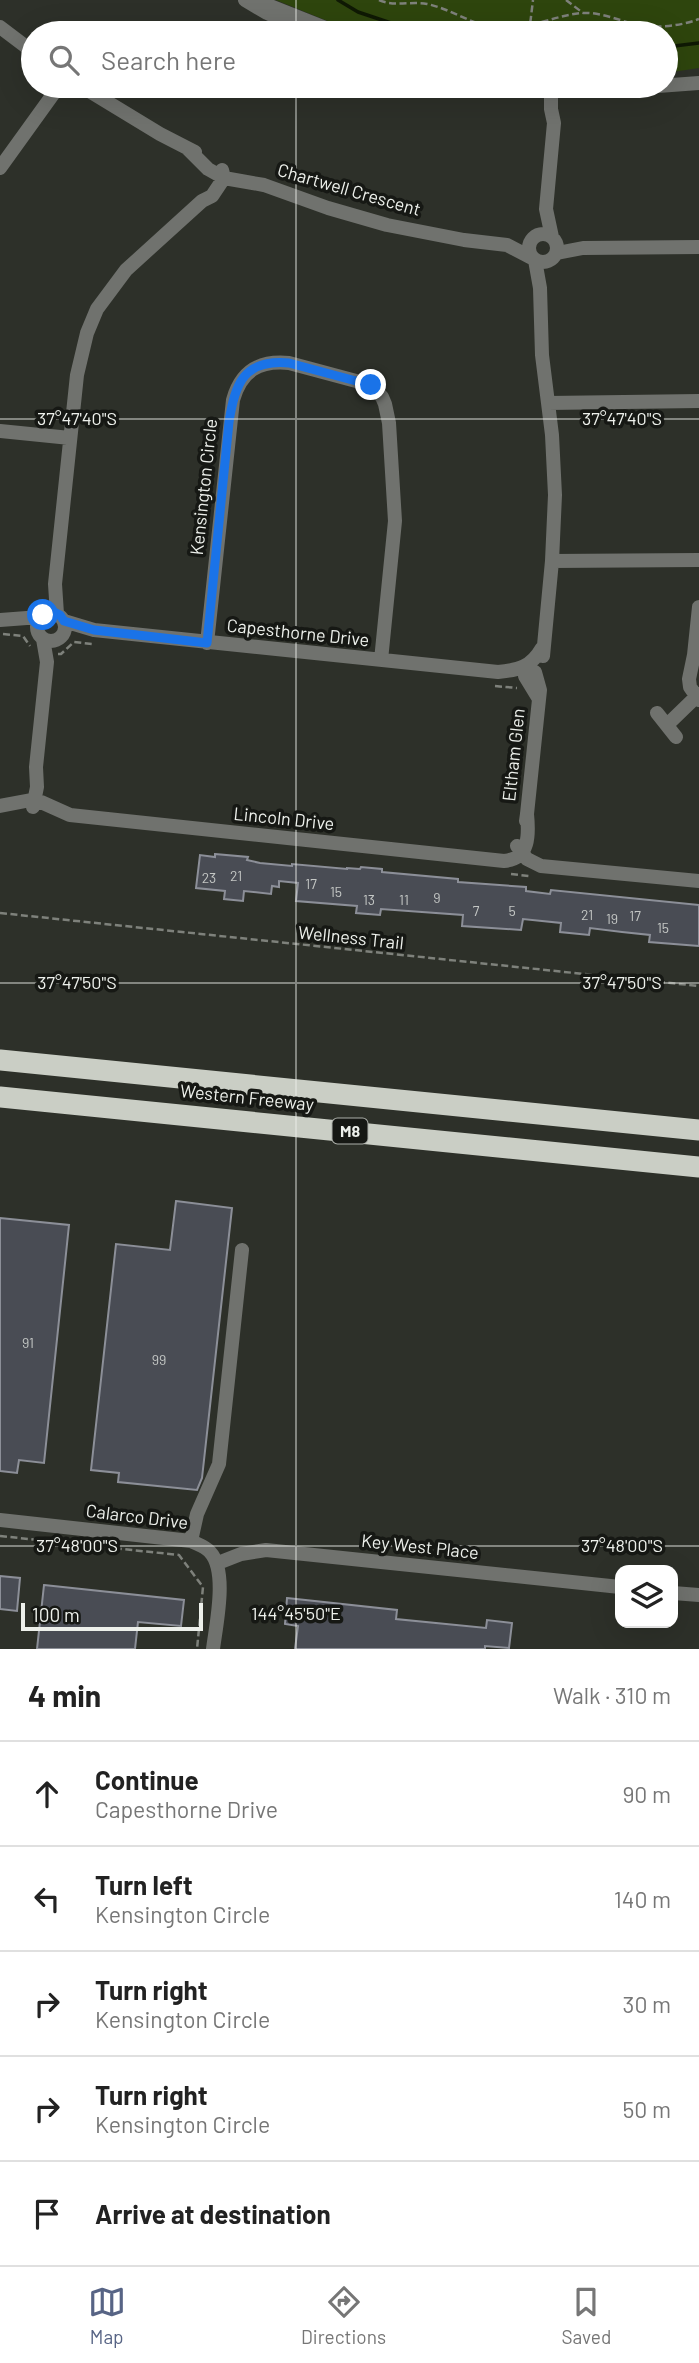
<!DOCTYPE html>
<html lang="en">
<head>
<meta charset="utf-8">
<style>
	body { margin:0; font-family:Barlow,sans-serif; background:#f6f6f6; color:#222 }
	.controls { position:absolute; right:21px; bottom:21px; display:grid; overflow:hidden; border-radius:14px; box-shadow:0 7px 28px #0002 }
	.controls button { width:63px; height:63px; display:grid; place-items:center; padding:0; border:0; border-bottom:2px solid #e0e0e0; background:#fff; color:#222; font:35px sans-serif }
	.scale { position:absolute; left:21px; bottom:18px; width:182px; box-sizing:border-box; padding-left:7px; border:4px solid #edf0eb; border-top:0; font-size:19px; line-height:24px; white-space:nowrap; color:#edf0eb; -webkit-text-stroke:5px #161814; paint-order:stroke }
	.stop { position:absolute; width:21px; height:21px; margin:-16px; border:5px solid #1a73e8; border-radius:50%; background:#fff }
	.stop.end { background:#1a73e8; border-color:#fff; box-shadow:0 2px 7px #0008 }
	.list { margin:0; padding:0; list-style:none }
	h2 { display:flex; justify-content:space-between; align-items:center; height:91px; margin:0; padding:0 28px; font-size:30px }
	h2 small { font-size:23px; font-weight:400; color:#767676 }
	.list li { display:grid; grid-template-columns:46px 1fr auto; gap:21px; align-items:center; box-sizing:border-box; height:105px; padding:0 28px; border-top:2px solid #e0e0e0 }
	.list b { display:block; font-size:26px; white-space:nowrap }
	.list p { margin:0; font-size:23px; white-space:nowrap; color:#767676 }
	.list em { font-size:23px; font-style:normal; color:#767676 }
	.icon { flex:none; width:38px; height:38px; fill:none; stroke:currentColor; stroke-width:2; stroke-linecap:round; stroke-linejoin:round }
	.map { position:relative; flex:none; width:699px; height:1649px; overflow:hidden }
	.search { position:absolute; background:#fff; box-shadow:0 7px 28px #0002; left:21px; right:21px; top:21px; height:77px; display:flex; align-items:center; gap:18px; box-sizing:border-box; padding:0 24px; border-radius:38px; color:#767676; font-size:26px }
	.sheet { height:616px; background:#fff }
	nav { display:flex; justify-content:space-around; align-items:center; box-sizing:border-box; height:98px; border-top:2px solid #e0e0e0; background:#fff; font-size:19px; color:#767676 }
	nav a { display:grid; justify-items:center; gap:4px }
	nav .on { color:#576485 }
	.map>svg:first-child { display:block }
	.green { fill:#2e450d }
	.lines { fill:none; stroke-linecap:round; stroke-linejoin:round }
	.stream { stroke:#0f1904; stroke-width:3.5 }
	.building { fill:#494c54; stroke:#8c8f98; stroke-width:2 }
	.path { stroke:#7e817b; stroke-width:2.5; stroke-dasharray:7 3.5; stroke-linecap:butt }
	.minor { stroke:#70726e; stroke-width:14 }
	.highway { stroke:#cacec5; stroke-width:21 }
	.route { stroke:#1a73e8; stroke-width:9 }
	.ticks { fill:none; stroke:#edf0eb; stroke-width:2; stroke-opacity:0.45 }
	.labels { text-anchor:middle; stroke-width:7; stroke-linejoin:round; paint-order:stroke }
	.number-label { font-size:14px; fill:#c4c7c5 }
	.shield { fill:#161814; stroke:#acafaa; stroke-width:2 }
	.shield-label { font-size:16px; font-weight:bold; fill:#edf0eb }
	.street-label { font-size:18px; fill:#edf0eb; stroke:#161814 }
	.ticks-label { font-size:18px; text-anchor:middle; fill:#edf0eb; stroke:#161814; stroke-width:7; stroke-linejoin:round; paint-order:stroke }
</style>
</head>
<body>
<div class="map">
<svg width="699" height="1649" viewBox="0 0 699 1649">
	<rect width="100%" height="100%" fill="#2d3029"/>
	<path class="green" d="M 276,0 L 699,0 L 699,68 L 666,73 L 666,33 L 357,33 Z"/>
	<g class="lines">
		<path class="stream" d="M 338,0 L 358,12 L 421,33
			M 666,47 L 699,43"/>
	</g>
	<path class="building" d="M 215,854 L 248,857 L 247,860 L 260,863 L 292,866 L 292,864 L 347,869 L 347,868 L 360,869 L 361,867 L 382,869 L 382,872 L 458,879 L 458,882 L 526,887 L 526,891 L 550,894 L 551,890 L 699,905 L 699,946 L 649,942 L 650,935 L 622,932 L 590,928 L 589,935 L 560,932 L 561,923 L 523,919 L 521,930 L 462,926 L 463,915 L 381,909 L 380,915 L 356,913 L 357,906 L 296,901 L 298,883 L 279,881 L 279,887 L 272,886 L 271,894 L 244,891 L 243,901 L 224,899 L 225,891 L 196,888 L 200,855 L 215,857 Z
		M 176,1201 L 232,1208 L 202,1478 L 197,1490 L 118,1482 L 119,1473 L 91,1470 L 116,1244 L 170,1250 Z
		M 0,1218 L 69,1225 L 44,1463 L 19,1460 L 17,1473 L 0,1471 Z
		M 0,1576 L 20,1578 L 17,1611 L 0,1609 Z
		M 44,1585 L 184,1600 L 181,1626 L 138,1622 L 135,1649 L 37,1649 Z
		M 287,1598 L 397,1610 L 396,1619 L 486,1628 L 487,1620 L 512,1623 L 509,1648 L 485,1646 L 485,1649 L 295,1649 L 298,1626 L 285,1624 Z"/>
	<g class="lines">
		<path class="path" d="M 379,0 C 394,7 411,1 427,4 C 452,9 473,26 498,28 C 527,31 554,15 583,13 C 598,12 616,19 630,23 C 652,29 678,27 699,19
			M 566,0 L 583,13
			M 351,29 L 358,32 L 364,30 L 376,33
			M 532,33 L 530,25 L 533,0
			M 3,634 L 23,636 L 30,646
			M 58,654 L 61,654 L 74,642 L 92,644
			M 495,686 L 517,688
			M 511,874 L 529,876
			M 0,913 L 699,986
			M 0,1536 L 179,1555 L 203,1587 L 197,1649"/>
		<path class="minor" d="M 245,0 L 267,13 L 311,33
			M 255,0 L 338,33
			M 0,27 L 33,52
			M 81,86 L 160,134 L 195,152
			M 534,86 L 604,90 L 699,83
			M 551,88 L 551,109 L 554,123 L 546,209 L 552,237
			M 188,149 L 208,169 L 224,178 L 264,185 L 328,208 L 387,225 L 464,240 L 507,245 L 532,258
			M 0,168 L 59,86
			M529 248a14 14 0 1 1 28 0a14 14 0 1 1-28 0Z
			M 557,253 L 583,248 L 699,247
			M 535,260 L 540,288 L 542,355 L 552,435 L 555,495 L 552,561 L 543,656
			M 548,403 L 699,401
			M 0,431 L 70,438
			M 552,561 L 699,560
			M 699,607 L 694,655 L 689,679 L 690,687 L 699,700
			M37 627a14 14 0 1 1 28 0a14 14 0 1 1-28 0Z
			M 57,614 L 55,584 L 77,375 L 87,333 L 97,309 L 126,270 L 202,201 L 212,196 L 224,178 L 222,170
			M 0,620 L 40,617
			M 64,621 L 94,630 L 498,672 C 519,670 531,667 542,648
			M 207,643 L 233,400 C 241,371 259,360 289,363 L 371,385 L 382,397 L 385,404 L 389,423 L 395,521 L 381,660
			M 657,713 L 676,737
			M 667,725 L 699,694
			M 0,806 L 31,800 L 41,802 L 70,815 L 504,861 C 530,859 529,834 527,814
			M 33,807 L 37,787 L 36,767 L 47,662 L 43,639
			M 526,821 L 527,814 L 540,690 L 535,672 L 526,667 L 525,676 L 539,699
			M 517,846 L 527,859 L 541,866 L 699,881
			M 0,1520 L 191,1541 C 197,1544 206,1547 210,1552 C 228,1571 216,1625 213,1649
			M 191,1541 L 197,1514 L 219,1464 L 242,1250
			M 218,1563 L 241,1554 L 266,1550 L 620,1587
			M 673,1593 L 699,1595"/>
		<path class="highway" d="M 0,1060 L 699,1130
			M 0,1097 L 699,1167"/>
	</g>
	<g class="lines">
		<path class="route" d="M 43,615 L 54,612 L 60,615 L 64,621 L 94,630 L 207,643 L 229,422 C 235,383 244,359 289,363 L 371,385"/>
	</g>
	<path class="ticks" d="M 296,0 L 296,33M 296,86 L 296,1649M 0,419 L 699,419M 0,983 L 699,983M 0,1546 L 699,1546"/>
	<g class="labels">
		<g class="number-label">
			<text x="236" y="881">21</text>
			<text x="209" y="883">23</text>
			<text x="311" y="889">17</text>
			<text x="336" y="897">15</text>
			<text x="437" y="903">9</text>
			<text x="369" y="905">13</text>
			<text x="404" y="905">11</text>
			<text x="476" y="916">7</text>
			<text x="512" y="916">5</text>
			<text x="587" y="920">21</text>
			<text x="635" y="921">17</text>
			<text x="612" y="924">19</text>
			<text x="663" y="933">15</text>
			<text x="28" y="1348">91</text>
			<text x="159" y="1365">99</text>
		</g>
		<rect class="shield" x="332.5" y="1118.5" width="35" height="25" rx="5"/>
		<g class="shield-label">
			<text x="350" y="1137">M8</text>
		</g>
		<g class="street-label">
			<text transform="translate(349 190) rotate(16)" y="6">Chartwell Crescent</text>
			<text transform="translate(204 487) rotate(-84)" y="6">Kensington Circle</text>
			<text transform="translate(298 633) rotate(6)" y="6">Capesthorne Drive</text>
			<text transform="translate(514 755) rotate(-84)" y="6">Eltham Glen</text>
			<text transform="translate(284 819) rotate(6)" y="6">Lincoln Drive</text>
			<text transform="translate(351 938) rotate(6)" y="6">Wellness Trail</text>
			<text transform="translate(247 1098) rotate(6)" y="6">Western Freeway</text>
			<text transform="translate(137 1517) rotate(7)" y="6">Calarco Drive</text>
			<text transform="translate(420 1547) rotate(6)" y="6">Key West Place</text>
		</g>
	</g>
	<g class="ticks-label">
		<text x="77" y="425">37°47'40"S</text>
		<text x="622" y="425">37°47'40"S</text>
		<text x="77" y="989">37°47'50"S</text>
		<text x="622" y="989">37°47'50"S</text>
		<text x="77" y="1552">37°48'00"S</text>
		<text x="622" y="1552">37°48'00"S</text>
		<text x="296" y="1620">144°45'50"E</text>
	</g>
</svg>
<div class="controls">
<button><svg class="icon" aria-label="layers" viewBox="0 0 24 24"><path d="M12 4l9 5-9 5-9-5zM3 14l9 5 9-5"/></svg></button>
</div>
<div class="scale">100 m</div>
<div class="stop" style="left:43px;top:615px"></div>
<div class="stop end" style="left:371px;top:385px"></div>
<div class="search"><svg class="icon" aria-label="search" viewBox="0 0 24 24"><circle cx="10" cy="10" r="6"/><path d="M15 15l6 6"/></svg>Search here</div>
</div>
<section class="sheet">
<h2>4 min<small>Walk · 310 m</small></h2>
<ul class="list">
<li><svg class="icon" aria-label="ahead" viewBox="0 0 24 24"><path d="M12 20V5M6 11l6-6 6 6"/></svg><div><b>Continue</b><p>Capesthorne Drive</p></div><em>90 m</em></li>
<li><svg class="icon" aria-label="left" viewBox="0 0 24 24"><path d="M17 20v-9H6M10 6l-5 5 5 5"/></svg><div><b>Turn left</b><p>Kensington Circle</p></div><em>140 m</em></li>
<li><svg class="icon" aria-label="right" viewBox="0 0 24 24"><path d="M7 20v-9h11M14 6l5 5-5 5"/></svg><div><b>Turn right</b><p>Kensington Circle</p></div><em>30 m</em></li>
<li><svg class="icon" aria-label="right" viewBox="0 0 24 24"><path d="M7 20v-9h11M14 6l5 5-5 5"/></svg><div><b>Turn right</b><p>Kensington Circle</p></div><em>50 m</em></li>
<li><svg class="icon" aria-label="arrive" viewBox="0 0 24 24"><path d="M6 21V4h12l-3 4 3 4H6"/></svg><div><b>Arrive at destination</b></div></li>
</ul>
</section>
<nav>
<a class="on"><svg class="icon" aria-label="map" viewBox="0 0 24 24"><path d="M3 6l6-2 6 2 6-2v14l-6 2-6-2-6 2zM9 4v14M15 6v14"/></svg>Map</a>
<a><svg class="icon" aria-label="directions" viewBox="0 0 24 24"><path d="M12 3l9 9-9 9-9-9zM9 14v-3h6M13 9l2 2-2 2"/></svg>Directions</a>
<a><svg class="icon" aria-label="saved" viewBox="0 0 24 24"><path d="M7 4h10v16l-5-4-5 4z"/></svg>Saved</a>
</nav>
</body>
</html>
